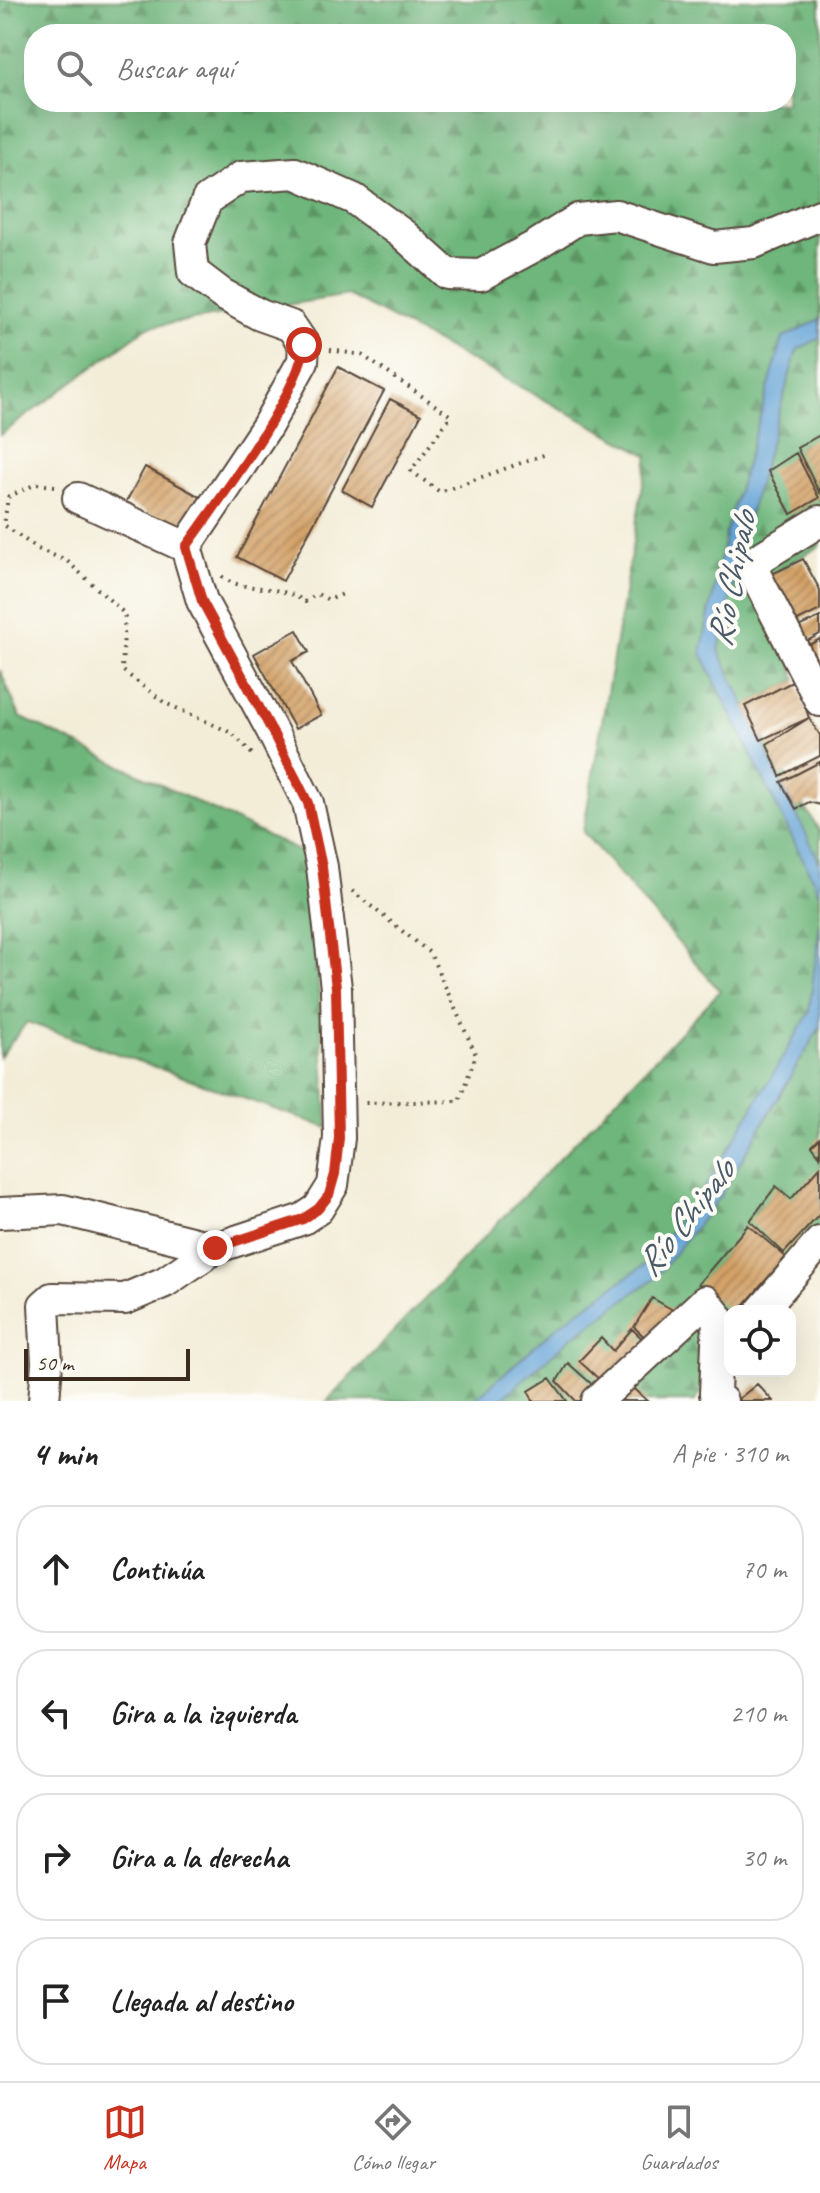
<!DOCTYPE html>
<html lang="es">
<head>
<meta charset="utf-8">
<style>
	body { margin:0; font-family:Caveat,sans-serif; background:#f2f2f2; color:#222 }
	.controls { position:absolute; right:24px; bottom:24px; display:grid; overflow:hidden; border-radius:16px; box-shadow:0 8px 32px #0002 }
	.controls button { width:72px; height:72px; display:grid; place-items:center; padding:0; border:0; border-bottom:2px solid #e0e0e0; background:#fff; color:#222; font:40px sans-serif }
	.scale { position:absolute; left:24px; bottom:20px; width:166px; box-sizing:border-box; padding-left:8px; border:4px solid #3b2a1e; border-top:0; font-size:22px; line-height:28px; white-space:nowrap; color:#3b2a1e; -webkit-text-stroke:6px #fdfcf7; paint-order:stroke }
	.stop { position:absolute; width:24px; height:24px; margin:-18px; border:6px solid #c8321e; border-radius:50%; background:#fff }
	.stop.end { background:#c8321e; border-color:#fff; box-shadow:0 2px 8px #0008 }
	.list { margin:0; padding:0; list-style:none }
	h2 { display:flex; justify-content:space-between; align-items:center; height:104px; margin:0; padding:0 32px; font-size:34px }
	h2 small { font-size:26px; font-weight:400; color:#767676 }
	.list li { display:grid; grid-template-columns:52px 1fr auto; gap:24px; align-items:center; box-sizing:border-box; height:128px; margin:0 16px 16px; padding:0 16px; border:2px solid #e0e0e0; border-radius:32px }
	.list b { display:block; font-size:30px; white-space:nowrap }
	.list em { font-size:26px; font-style:normal; color:#767676 }
	.icon { flex:none; width:44px; height:44px; fill:none; stroke:currentColor; stroke-width:2; stroke-linecap:round; stroke-linejoin:round }
	.map { position:relative; flex:none; width:820px; height:1401px; overflow:hidden }
	.search { position:absolute; background:#fff; box-shadow:0 8px 32px #0002; left:24px; right:24px; top:24px; height:88px; display:flex; align-items:center; gap:20px; box-sizing:border-box; padding:0 28px; border-radius:32px; color:#767676; font-size:30px }
	.sheet { height:680px; background:#fff }
	nav { display:flex; justify-content:space-around; align-items:center; box-sizing:border-box; height:112px; border-top:2px solid #e0e0e0; background:#fff; font-size:22px; color:#767676 }
	nav a { display:grid; justify-items:center; gap:4px }
	nav .on { color:#c8321e }
	.map>svg:first-child { display:block }
	.forest { fill:url(#forest-firs); stroke:#54704c; stroke-width:2; fill-rule:evenodd }
	.water { fill:#64a3d6; stroke:#50667a; stroke-width:2 }
	.building { fill:url(#building-hatch) }
	.lines { fill:none; stroke-linecap:round; stroke-linejoin:round }
	.minor-casing { stroke:#57473a; stroke-width:34 }
	.path { stroke:#57473a; stroke-width:4; stroke-dasharray:2 6; stroke-linecap:butt }
	.minor { stroke:#fff; stroke-width:30 }
	.route { stroke:#c8321e; stroke-width:10 }
	.labels { text-anchor:middle; stroke-width:8; stroke-linejoin:round; paint-order:stroke }
	.water-label { font-size:36px; font-style:italic; fill:#4b5a68; stroke:#fdfcf7 }
</style>
</head>
<body>
<div class="map">
<svg width="820" height="1401" viewBox="0 0 820 1401">
	<defs>
		<pattern id="forest-firs" width="22" height="20" patternUnits="userSpaceOnUse" patternTransform="scale(2)"><rect width="22" height="20" fill="#6eb67b"/><path d="M5 1l3.5 6h-7zM16 11l3.5 6h-7z" fill="#5c9464"/></pattern>
		<pattern id="building-hatch" width="6" height="6" patternUnits="userSpaceOnUse" patternTransform="scale(2)"><rect width="6" height="6" fill="#d29f64"/><path d="M-1 1l2-2M0 6l6-6M5 7l2-2" fill="none" stroke="#ac8252"/></pattern>
	</defs>
	<rect width="100%" height="100%" fill="#fdfcf7"/>
	<filter id="ink" filterUnits="userSpaceOnUse"><feTurbulence type="fractalNoise" baseFrequency=".0125" numOctaves="2"/><feDisplacementMap in="SourceGraphic" scale="16" xChannelSelector="R" yChannelSelector="G"/><feConvolveMatrix kernelMatrix="1 2 1 2 8 2 1 2 1" color-interpolation-filters="sRGB"/></filter>
	<filter id="wash" filterUnits="userSpaceOnUse"><feTurbulence type="fractalNoise" baseFrequency=".006" numOctaves="4" result="noise"/><feDisplacementMap in="SourceGraphic" scale="32" xChannelSelector="R" yChannelSelector="G"/><feGaussianBlur stdDeviation="1.8" result="paint"/><feColorMatrix in="noise" values="0 0 0 0 0 0 0 0 0 0 0 0 0 0 0 0 0 1.4 0 .05"/><feComposite in="paint" operator="in"/></filter>
	<g filter="url(#wash)">
		<rect width="100%" height="100%" fill="#f3edd8"/>
		<path class="forest" d="M 0,0 L 820,0 L 820,546 L 770,575 L 796,680 L 745,706 L 820,832 L 820,1242 L 762,1311 L 730,1311 L 730,1354 L 695,1401 L 327,1401 L 720,991 L 583,832 L 648,455 L 348,295 L 148,327 L 0,435 ZM 34,34 L 786,34 L 786,102 L 34,102 Z
			M 0,670 L 20,717 L 309,856 L 328,1128 L 27,1022 L 0,1057 Z"/>
		<path class="water" d="M 820,319 L 820,338 L 797,350 L 743,537 L 719,651 L 820,863 L 820,894 L 701,653 L 726,532 L 783,338 Z
			M 820,924 L 820,1027 L 721,1195 L 656,1277 L 571,1338 L 499,1401 L 473,1401 L 560,1324 L 644,1265 L 707,1185 L 809,1013 Z"/>
		<g id="blocks">
			<path class="building" d="M 338,367 L 384,391 L 283,581 L 237,557 Z
				M 390,399 L 421,415 L 372,507 L 342,490 Z
				M 820,435 L 820,494 L 797,448 Z
				M 796,453 L 819,498 L 791,514 L 768,471 Z
				M 145,467 L 204,499 L 185,533 L 126,502 Z
				M 803,559 L 820,590 L 820,610 L 792,624 L 770,575 Z
				M 820,617 L 820,634 L 794,648 L 787,632 Z
				M 297,630 L 309,652 L 292,661 L 321,715 L 295,729 L 254,654 Z
				M 820,639 L 820,690 L 801,649 Z
				M 796,680 L 809,718 L 761,740 L 745,706 Z
				M 809,718 L 820,735 L 820,756 L 780,776 L 767,744 Z
				M 820,762 L 820,805 L 809,802 L 796,809 L 781,782 Z
				M 820,1137 L 820,1156 L 812,1145 Z
				M 820,1167 L 820,1214 L 784,1253 L 750,1221 L 776,1186 L 791,1199 Z
				M 748,1225 L 786,1257 L 739,1311 L 730,1311 L 698,1284 Z
				M 652,1298 L 680,1314 L 652,1344 L 634,1327 Z
				M 632,1329 L 648,1344 L 601,1381 L 579,1361 L 601,1338 L 613,1351 Z
				M 568,1363 L 595,1387 L 580,1401 L 576,1401 L 557,1381 Z
				M 550,1378 L 567,1401 L 533,1401 L 529,1391 Z
				M 627,1382 L 648,1401 L 617,1401 Z
				M 757,1384 L 773,1401 L 736,1401 Z"/>
		</g>
	</g>
	<g filter="url(#ink)">
		<use href="#blocks" fill-opacity="0" stroke="#57473a" stroke-width="2"/>
		<g class="lines">
			<g class="minor-casing">
				<path id="minor" d="M 78,498 L 186,547 L 267,426 L 303,361 L 304,345 L 291,326 L 260,315 L 222,294 L 193,272 L 190,243 L 207,200 L 241,177 L 295,173 L 354,199 L 405,236 L 447,274 L 481,275 L 535,246 L 578,219 L 616,215 L 714,247 L 754,243 L 820,215
					M 820,521 L 750,564 L 820,701
					M 0,1213 L 63,1210 L 215,1248 L 303,1219 L 318,1209 L 333,1185 L 339,1138 L 336,988 L 322,867 L 308,803 L 272,731 L 202,601 L 186,547
					M 761,1311 L 820,1242
					M 44,1401 L 47,1363 L 44,1305 L 52,1298 L 125,1299 L 165,1282 L 215,1248
					M 597,1401 L 705,1301 L 718,1317 L 715,1394 L 722,1401"/>
			</g>
			<path class="path" d="M 330,350 L 362,355 L 451,416 L 411,471 L 440,492 L 549,453
				M 55,486 L 36,484 L 8,497 L 4,525 L 38,549 L 67,561 L 125,614 L 122,670 L 165,703 L 232,733 L 255,757
				M 222,576 C 238,593 279,582 305,602 L 317,594 L 329,600 L 343,594
				M 352,891 L 430,953 L 476,1055 L 459,1101 L 365,1103"/>
			<use href="#minor" class="minor"/>
		</g>
	</g>
	<g class="lines" filter="url(#ink)">
		<path class="route" d="M 215,1248 L 303,1219 L 318,1209 L 329,1195 L 335,1174 L 339,1138 L 336,988 L 322,867 L 308,803 L 272,731 L 202,601 L 186,547 C 215,506 302,390 304,345"/>
	</g>
	<g class="labels">
		<g class="water-label">
			<text transform="translate(730 579) rotate(-79)" y="13">Río Chipalo</text>
			<text transform="translate(684 1217) rotate(-52)" y="13">Río Chipalo</text>
		</g>
	</g>
</svg>
<div class="controls">
<button><svg class="icon" aria-label="locate" viewBox="0 0 24 24"><circle cx="12" cy="12" r="6"/><path d="M12 2v4M12 18v4M2 12h4M18 12h4"/></svg></button>
</div>
<div class="scale">50 m</div>
<div class="stop" style="left:304px;top:345px"></div>
<div class="stop end" style="left:215px;top:1248px"></div>
<div class="search"><svg class="icon" aria-label="search" viewBox="0 0 24 24"><circle cx="10" cy="10" r="6"/><path d="M15 15l6 6"/></svg>Buscar aquí</div>
</div>
<section class="sheet">
<h2>4 min<small>A pie · 310 m</small></h2>
<ul class="list">
<li><svg class="icon" aria-label="ahead" viewBox="0 0 24 24"><path d="M12 20V5M6 11l6-6 6 6"/></svg><div><b>Continúa</b></div><em>70 m</em></li>
<li><svg class="icon" aria-label="left" viewBox="0 0 24 24"><path d="M17 20v-9H6M10 6l-5 5 5 5"/></svg><div><b>Gira a la izquierda</b></div><em>210 m</em></li>
<li><svg class="icon" aria-label="right" viewBox="0 0 24 24"><path d="M7 20v-9h11M14 6l5 5-5 5"/></svg><div><b>Gira a la derecha</b></div><em>30 m</em></li>
<li><svg class="icon" aria-label="arrive" viewBox="0 0 24 24"><path d="M6 21V4h12l-3 4 3 4H6"/></svg><div><b>Llegada al destino</b></div></li>
</ul>
</section>
<nav>
<a class="on"><svg class="icon" aria-label="map" viewBox="0 0 24 24"><path d="M3 6l6-2 6 2 6-2v14l-6 2-6-2-6 2zM9 4v14M15 6v14"/></svg>Mapa</a>
<a><svg class="icon" aria-label="directions" viewBox="0 0 24 24"><path d="M12 3l9 9-9 9-9-9zM9 14v-3h6M13 9l2 2-2 2"/></svg>Cómo llegar</a>
<a><svg class="icon" aria-label="saved" viewBox="0 0 24 24"><path d="M7 4h10v16l-5-4-5 4z"/></svg>Guardados</a>
</nav>
</body>
</html>
